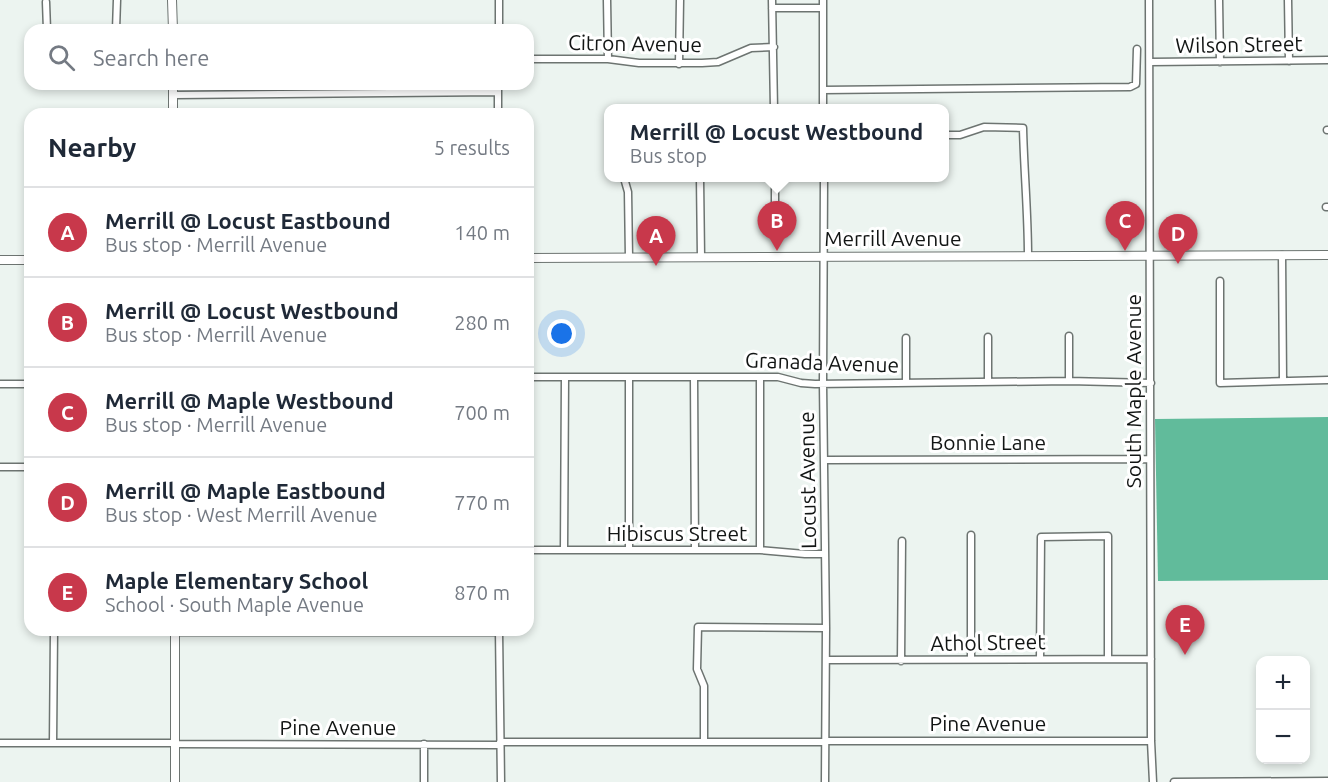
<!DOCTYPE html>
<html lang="en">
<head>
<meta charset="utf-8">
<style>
	body { margin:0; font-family:Ubuntu,sans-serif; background:#f2f2f3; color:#1f2937 }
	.controls { position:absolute; right:18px; bottom:18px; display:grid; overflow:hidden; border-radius:12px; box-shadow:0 3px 9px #0003 }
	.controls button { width:54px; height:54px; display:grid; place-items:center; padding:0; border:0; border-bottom:2px solid #e0e1e3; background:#fff; color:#1f2937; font:30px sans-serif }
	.you { position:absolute; left:562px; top:334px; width:21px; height:21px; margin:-15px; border:4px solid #fff; border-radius:50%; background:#1a73e8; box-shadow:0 0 0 9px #1a73e833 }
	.badge { display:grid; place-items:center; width:39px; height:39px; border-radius:50%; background:#c8384b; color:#fff; font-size:20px; font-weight:700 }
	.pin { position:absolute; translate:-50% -50px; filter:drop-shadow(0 2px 3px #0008) }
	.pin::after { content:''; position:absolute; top:32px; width:21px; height:18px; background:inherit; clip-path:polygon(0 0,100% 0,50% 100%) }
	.popup { position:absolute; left:604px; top:104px; width:345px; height:78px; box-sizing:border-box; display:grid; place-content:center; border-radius:12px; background:#fff; filter:drop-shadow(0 2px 4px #0005); font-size:20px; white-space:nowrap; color:#747a83 }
	.popup b { font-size:22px; color:#1f2937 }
	.popup::after { content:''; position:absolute; left:50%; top:100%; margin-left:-12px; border:12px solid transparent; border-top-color:#fff }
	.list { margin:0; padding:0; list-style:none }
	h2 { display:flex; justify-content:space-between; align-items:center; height:78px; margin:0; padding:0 24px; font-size:26px }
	h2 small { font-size:20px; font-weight:400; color:#747a83 }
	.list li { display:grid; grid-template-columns:39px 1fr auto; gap:18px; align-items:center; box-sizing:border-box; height:90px; padding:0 24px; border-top:2px solid #e0e1e3 }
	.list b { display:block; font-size:22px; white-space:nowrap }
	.list p { margin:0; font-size:20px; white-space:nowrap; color:#747a83 }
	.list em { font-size:20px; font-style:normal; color:#747a83 }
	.icon { flex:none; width:33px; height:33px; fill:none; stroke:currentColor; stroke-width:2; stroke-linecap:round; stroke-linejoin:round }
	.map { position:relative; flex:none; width:1328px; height:782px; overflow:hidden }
	.search { position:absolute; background:#fff; box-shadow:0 3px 9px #0003; left:24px; top:24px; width:510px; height:66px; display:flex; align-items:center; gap:15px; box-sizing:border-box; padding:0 21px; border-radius:18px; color:#747a83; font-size:22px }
	.panel { position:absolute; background:#fff; box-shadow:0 3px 9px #0003; left:24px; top:108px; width:510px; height:528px; border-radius:18px }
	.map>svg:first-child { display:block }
	.water { fill:#61bb9b }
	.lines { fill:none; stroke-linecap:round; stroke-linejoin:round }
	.minor-casing { stroke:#6d7471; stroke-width:9 }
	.major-casing { stroke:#6d7471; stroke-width:10 }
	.minor { stroke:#fff; stroke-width:6 }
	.major { stroke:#fff; stroke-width:8 }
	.labels { text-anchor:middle; stroke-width:6; stroke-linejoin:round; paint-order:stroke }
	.street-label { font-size:21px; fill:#121514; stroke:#fff }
</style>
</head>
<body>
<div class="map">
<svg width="1328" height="782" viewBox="0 0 1328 782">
	<rect width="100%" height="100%" fill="#ecf4f0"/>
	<path class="water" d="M 1328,417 L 1328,580 L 1158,581 L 1155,419 Z"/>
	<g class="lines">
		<g class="minor-casing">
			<path id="minor" d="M 607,0 L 608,59
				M 772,0 L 774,109
				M 823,0 L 823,109
				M 1149,0 L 1151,741 L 1153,782
				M 1219,0 L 1220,62
				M 1288,0 L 1289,61
				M 46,2 L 47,30
				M 772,8 L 823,8
				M 116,30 L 117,0
				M 499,30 L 499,0
				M 528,59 L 608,59 L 639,63 L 702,63 L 718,62 L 751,48 L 774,47
				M 1150,62 L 1328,60
				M 679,64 L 680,0
				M 498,84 L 498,114
				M 823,90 L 1130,87 L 1136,84 L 1137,49
				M 173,95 L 498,92
				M 1327,130 L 1328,130
				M 945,135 L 960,135 L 984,127 L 1023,128 C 1024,171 1028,213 1028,256
				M 624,178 L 628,192 L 629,257
				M 700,178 L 701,257
				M 775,178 L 775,233
				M 824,178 L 823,384 L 826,628 L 825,782
				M 1326,207 L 1328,207
				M 1282,255 L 1283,380
				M 1220,281 L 1220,383 L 1328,380
				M 1069,336 L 1069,381
				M 988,337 L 988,382
				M 906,338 L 906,383
				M 528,377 L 778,377 L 801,383 L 815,384 L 1069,381 L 1151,383
				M 694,377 L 695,550
				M 0,384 L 30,384
				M 825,460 L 1150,459
				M 0,467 L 30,467
				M 528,550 L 760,550 L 805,554 L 825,554
				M 564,550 L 565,377
				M 629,550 L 629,377
				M 760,550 L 760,377
				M 499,631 L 501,782
				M 175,632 L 499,632
				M 971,659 L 971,535
				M 1040,659 L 1041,537 L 1108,536 L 1108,659
				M 826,660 L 1151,659
				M 901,661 L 902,541
				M 825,741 L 1151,741
				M 500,742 L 825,742
				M 704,742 L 704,686 L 697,669 L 698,627 L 826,628
				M 0,743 L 175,743
				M 53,743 L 54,630
				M 175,744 L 500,745
				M 424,744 L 424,782
				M 1174,782 L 1328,781"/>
		</g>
		<g class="major-casing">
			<path id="major" d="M 172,0 L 173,30
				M 173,84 L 173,114
				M 528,258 L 1328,255
				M 0,260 L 30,260
				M 175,630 L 175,782"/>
		</g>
		<use href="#minor" class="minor"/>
		<use href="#major" class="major"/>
	</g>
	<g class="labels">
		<g class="street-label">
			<text transform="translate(635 44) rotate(1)" y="7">Citron Avenue</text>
			<text transform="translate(1239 45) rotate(-1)" y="7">Wilson Street</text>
			<text x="893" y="246">Merrill Avenue</text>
			<text transform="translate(822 363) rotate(2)" y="7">Granada Avenue</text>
			<text transform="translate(1134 391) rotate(-90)" y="7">South Maple Avenue</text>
			<text x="988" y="450">Bonnie Lane</text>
			<text transform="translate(808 480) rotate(-91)" y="7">Locust Avenue</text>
			<text x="677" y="541">Hibiscus Street</text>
			<text transform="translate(988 643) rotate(-1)" y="7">Athol Street</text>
			<text x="988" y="731">Pine Avenue</text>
			<text x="338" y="735">Pine Avenue</text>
		</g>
	</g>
</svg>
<div class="controls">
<button>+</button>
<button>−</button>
</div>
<div class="you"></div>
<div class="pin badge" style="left:656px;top:266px">A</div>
<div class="pin badge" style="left:777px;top:251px">B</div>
<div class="popup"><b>Merrill @ Locust Westbound</b>Bus stop</div>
<div class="pin badge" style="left:1125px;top:251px">C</div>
<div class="pin badge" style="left:1178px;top:264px">D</div>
<div class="pin badge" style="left:1185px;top:655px">E</div>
<div class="search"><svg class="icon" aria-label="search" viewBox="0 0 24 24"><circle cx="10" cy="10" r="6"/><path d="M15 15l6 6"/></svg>Search here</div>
<section class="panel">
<h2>Nearby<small>5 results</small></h2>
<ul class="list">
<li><span class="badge">A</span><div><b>Merrill @ Locust Eastbound</b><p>Bus stop · Merrill Avenue</p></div><em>140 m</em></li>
<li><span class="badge">B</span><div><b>Merrill @ Locust Westbound</b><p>Bus stop · Merrill Avenue</p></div><em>280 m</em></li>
<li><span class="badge">C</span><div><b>Merrill @ Maple Westbound</b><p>Bus stop · Merrill Avenue</p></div><em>700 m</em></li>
<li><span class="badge">D</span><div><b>Merrill @ Maple Eastbound</b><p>Bus stop · West Merrill Avenue</p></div><em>770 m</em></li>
<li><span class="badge">E</span><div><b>Maple Elementary School</b><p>School · South Maple Avenue</p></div><em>870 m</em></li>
</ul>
</section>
</div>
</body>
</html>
